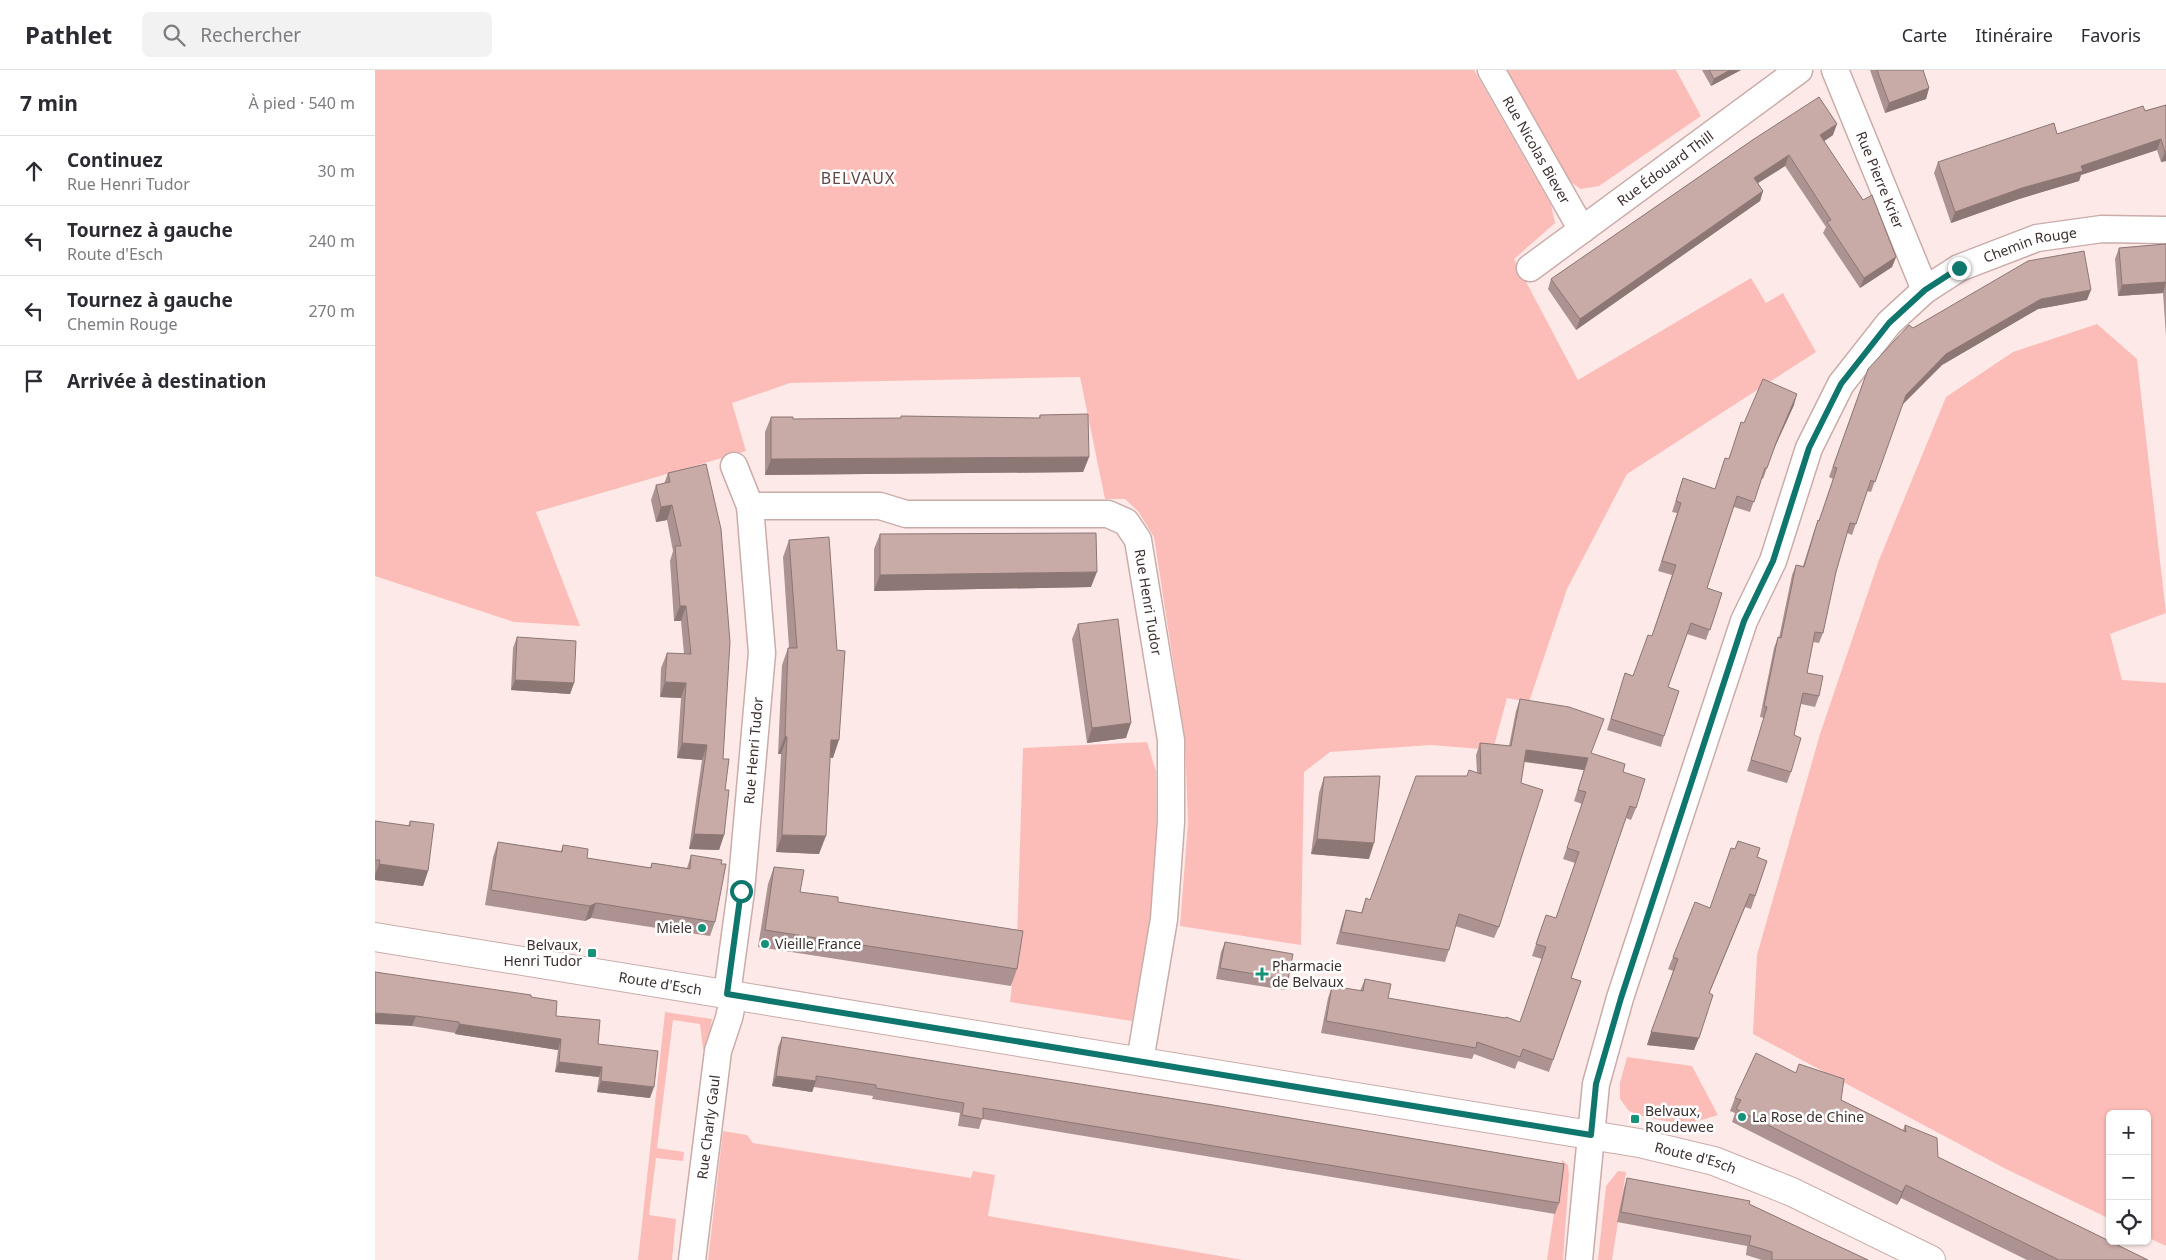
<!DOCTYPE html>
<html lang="fr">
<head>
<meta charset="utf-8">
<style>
	body { margin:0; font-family:"Noto Sans",sans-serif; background:#f2f2f3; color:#2b2b33 }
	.controls { position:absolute; right:15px; bottom:15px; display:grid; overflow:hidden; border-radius:8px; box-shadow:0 1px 4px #0004 }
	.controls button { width:45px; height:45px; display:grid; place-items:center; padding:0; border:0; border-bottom:1px solid #e1e1e2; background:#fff; color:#2b2b33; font:25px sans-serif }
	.stop { position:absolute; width:15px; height:15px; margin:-11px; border:4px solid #0f766e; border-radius:50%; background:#fff }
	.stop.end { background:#0f766e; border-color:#fff; box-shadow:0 1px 5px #0008 }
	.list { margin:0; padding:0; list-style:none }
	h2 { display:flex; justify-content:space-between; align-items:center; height:65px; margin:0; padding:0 20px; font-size:21px }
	h2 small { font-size:16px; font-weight:400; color:#7c7c81 }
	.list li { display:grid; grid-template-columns:32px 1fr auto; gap:15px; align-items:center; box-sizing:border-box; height:70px; padding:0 20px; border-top:1px solid #e1e1e2 }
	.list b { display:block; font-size:19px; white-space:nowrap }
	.list p { margin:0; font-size:16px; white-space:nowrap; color:#7c7c81 }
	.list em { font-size:16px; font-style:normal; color:#7c7c81 }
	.icon { flex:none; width:28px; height:28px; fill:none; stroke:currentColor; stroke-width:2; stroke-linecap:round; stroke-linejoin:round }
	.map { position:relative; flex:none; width:1791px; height:1190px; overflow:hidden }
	header { display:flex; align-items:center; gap:30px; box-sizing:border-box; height:70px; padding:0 25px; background:#fff; border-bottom:1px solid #e1e1e2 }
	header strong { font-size:24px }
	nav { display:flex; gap:28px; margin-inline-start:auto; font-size:18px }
	.search { width:350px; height:45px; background:#f2f2f3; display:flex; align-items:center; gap:12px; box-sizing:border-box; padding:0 18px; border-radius:8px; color:#7c7c81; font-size:19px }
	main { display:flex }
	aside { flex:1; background:#fff }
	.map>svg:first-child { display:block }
	.green { fill:#fcbdb8 }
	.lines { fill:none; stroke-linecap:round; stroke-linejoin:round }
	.street-casing { stroke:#caaca9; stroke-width:29 }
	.primary-casing { stroke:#caaca9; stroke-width:30 }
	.street { stroke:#fff; stroke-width:26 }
	.primary { stroke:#fff; stroke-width:28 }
	.wall { fill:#ac9290 }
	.shaded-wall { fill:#8c7775 }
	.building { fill:#c8aaa7; stroke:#8c7775 }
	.route { stroke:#0f766e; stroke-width:6 }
	.poi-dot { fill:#159278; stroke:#fff; stroke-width:2 }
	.labels { text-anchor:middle; stroke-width:5; stroke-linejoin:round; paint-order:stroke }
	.street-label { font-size:14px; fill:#3c302f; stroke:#fff }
	.poi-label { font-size:14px; fill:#3c302f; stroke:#fff; text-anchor:start }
	.quarter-label { font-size:16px; letter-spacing:1px; fill:#604644; stroke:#fff }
</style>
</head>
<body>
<header>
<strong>Pathlet</strong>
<div class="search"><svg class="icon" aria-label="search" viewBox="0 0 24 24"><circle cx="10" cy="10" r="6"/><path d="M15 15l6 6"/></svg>Rechercher</div>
<nav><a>Carte</a><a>Itinéraire</a><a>Favoris</a></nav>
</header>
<main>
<aside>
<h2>7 min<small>À pied · 540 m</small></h2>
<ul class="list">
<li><svg class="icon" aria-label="ahead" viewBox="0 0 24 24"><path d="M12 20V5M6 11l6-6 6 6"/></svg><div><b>Continuez</b><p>Rue Henri Tudor</p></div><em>30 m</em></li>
<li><svg class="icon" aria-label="left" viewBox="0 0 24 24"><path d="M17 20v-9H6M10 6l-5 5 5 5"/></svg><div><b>Tournez à gauche</b><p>Route d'Esch</p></div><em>240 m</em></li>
<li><svg class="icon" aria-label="left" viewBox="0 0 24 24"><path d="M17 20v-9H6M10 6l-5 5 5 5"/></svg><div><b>Tournez à gauche</b><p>Chemin Rouge</p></div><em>270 m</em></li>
<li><svg class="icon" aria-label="arrive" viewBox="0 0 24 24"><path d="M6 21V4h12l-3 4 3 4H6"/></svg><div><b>Arrivée à destination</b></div></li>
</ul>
</aside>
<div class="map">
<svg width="1791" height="1190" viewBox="0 0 1791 1190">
	<rect width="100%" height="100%" fill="#fdeae8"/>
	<path class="green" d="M 0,0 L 1099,0 L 1176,135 L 1180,153 L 1139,189 L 1203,310 L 1376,208 L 1391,233 L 1408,223 L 1441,282 L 1252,404 L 1192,519 L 1154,632 L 1132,628 L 1118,680 L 1056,675 L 955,682 L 929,702 L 926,875 L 805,856 L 813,752 L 810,669 L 779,467 L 763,441 L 750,429 L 730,429 L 705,307 L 415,313 L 357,333 L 371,381 L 161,442 L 205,556 L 139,552 L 0,506 Z
		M 1131,0 L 1301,0 L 1326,46 L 1224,116 L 1206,119 L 1192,110 Z
		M 1722,254 L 1762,289 L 1791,543 L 1735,564 L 1747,610 L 1791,613 L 1791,1176 L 1772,1167 L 1772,1044 L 1735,1044 L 1735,1149 L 1631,1099 L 1378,964 L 1382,885 L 1445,664 L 1504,490 L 1571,327 L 1638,282 Z
		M 772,672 L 781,701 L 782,796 L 768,898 L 757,951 L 635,932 L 642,871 L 648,678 Z
		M 290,942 L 337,949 L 332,980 L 328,979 L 325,954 L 298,950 L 282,1078 L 309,1082 L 308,1091 L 281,1088 L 274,1145 L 301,1149 L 297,1190 L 263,1190 Z
		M 1252,987 L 1317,996 L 1343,1045 L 1310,1055 L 1270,1047 L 1254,1041 L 1245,1029 L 1245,1013 Z
		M 348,1061 L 372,1065 L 378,1073 L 596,1108 L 598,1101 L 620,1105 L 613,1146 L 868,1190 L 333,1190 Z
		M 1187,1090 L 1193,1095 L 1194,1105 L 1188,1190 L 1172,1190 Z
		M 1243,1101 L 1251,1102 L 1237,1190 L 1223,1190 L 1231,1116 Z"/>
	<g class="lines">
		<g class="street-casing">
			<g id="street">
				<path id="s1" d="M 1116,0 L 1207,160"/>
				<path id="s2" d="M 1460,0 L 1550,220"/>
				<path id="s3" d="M 1155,198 L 1424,0"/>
				<path d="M 359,396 L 375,436"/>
				<path id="s4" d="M 352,924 L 366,821 L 387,583 L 375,436 L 505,436 L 531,444 L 733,444 L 751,452 L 763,470 L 796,670 L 796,752 L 789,849 L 765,991"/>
				<path id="s5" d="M 317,1190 L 343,981 L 354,948 L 359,925"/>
				<path id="s6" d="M 1204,1190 L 1221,1014 L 1245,928 L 1369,551 L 1398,491 L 1434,378 L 1466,314 L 1514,253 L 1550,220 L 1584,198 L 1662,168 L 1727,159 L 1791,160"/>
			</g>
		</g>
		<g class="primary-casing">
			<g id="primary">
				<path id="s7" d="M 0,867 L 1264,1073 L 1339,1091 L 1417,1122 L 1556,1190"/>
			</g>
		</g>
		<use href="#street" class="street"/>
		<use href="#primary" class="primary"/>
	</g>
	<path class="wall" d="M 1327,0 L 1366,0 L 1336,16 Z
		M 1495,0 L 1548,0 L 1554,18 L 1551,29 L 1510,43 Z
		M 1791,35 L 1791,91 L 1786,92 L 1782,80 L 1706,105 L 1704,111 L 1644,129 L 1576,153 L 1559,103 L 1563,92 L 1682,64 Z
		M 1458,65 L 1449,71 L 1521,187 L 1517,197 L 1485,218 L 1448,163 L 1451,157 L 1410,96 L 1383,113 L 1388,121 L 1385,131 L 1201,260 L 1173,219 L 1176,209 L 1379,69 Z
		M 1791,174 L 1791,266 L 1788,223 L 1743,226 L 1740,189 L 1744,178 Z
		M 1712,230 L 1663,239 L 1567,295 L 1527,335 L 1496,422 L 1492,421 L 1477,465 L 1472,463 L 1461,502 L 1448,563 L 1444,573 L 1438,572 L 1432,603 L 1444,626 L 1440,637 L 1426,634 L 1419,665 L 1416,702 L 1412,713 L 1372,701 L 1389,648 L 1385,647 L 1399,578 L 1403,567 L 1404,568 L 1417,505 L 1421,495 L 1428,496 L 1439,461 L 1443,450 L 1444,451 L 1458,409 L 1454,407 L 1493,299 L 1538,258 Z
		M 1419,335 L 1398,381 L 1388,409 L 1387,408 L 1375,442 L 1359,437 L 1332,518 L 1347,523 L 1331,570 L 1312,564 L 1293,617 L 1289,666 L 1286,677 L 1232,660 L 1250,603 L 1258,606 L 1277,566 L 1297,505 L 1283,501 L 1302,443 L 1297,442 L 1308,408 L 1340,419 L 1369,353 Z
		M 665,345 L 714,387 L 708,402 L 390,405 L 390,362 L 396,347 L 418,349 L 526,348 L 526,346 L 664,348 Z
		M 331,394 L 350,720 L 349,765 L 344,780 L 314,779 L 327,690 L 302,688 L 306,628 L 285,627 L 286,598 L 292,583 L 309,584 L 306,551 L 299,551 L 295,491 L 298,481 L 292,450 L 281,452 L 276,430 L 281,415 L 289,414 L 293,403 Z
		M 505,464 L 716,517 L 499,521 L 499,479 Z
		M 414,470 L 458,688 L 455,687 L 444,784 L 401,782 L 406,684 L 403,684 L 407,595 L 413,578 L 414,578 L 408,487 Z
		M 703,554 L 751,668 L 712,673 L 697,569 Z
		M 142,567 L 199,613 L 195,624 L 136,620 L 138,578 Z
		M 1145,629 L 1216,683 L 1248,702 L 1261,738 L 1256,750 L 1251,748 L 1196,908 L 1206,911 L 1174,1002 L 1143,991 L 1140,999 L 1099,984 L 1097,989 L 946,963 L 953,928 L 957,916 L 985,921 L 990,909 L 1013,928 L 1145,952 L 1167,889 L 1157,886 L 1167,856 L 1181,848 L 1200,793 L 1188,789 L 1207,734 L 1199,731 L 1209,700 L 1149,692 L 1124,857 L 1119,868 L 1080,856 L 1074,880 L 1070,892 L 961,874 L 967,852 L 971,840 L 986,843 L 991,828 L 995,830 L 1092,706 L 1102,703 L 1101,685 L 1105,673 L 1134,676 L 1141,641 Z
		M 949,707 L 994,789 L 936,784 L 944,723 Z
		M 0,751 L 33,756 L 35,751 L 53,801 L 48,816 L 0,810 Z
		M 123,772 L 186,781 L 188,775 L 212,788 L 275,798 L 277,793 L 312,798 L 316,785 L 340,852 L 335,866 L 216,848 L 210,851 L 110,835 L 118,787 Z
		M 1382,787 L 1392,791 L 1376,839 L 1370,837 L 1334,923 L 1319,980 L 1272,975 L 1298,901 L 1293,899 L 1298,887 L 1335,838 Z
		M 399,797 L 425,822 L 463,832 L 642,899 L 636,916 L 383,877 L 393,814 Z
		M 850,872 L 913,910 L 910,920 L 841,909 L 846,882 Z
		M 0,902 L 156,927 L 181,946 L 223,974 L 275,1028 L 222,1022 L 224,1007 L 180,1002 L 183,980 L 80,964 L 80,963 L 37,956 Z
		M 407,967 L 1184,1133 L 1180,1144 L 607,1049 L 604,1059 L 583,1056 L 585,1043 L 497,1029 L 498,1026 L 439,1017 L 437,1022 L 397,1016 L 403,977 Z
		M 1360,1028 L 1466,1030 L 1528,1060 L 1530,1055 L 1563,1087 L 1773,1190 L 1652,1190 L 1526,1128 L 1522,1135 L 1357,1052 L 1360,1043 L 1355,1041 Z
		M 1252,1108 L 1374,1134 L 1493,1190 L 1387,1190 L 1371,1185 L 1372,1176 L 1242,1152 L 1249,1118 Z"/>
	<path class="shaded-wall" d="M 1355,0 L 1366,0 L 1336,16 L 1339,9 Z
		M 1554,18 L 1551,29 L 1510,43 L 1514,33 Z
		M 1462,54 L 1458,65 L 1442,76 L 1445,65 Z
		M 1786,69 L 1782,80 L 1706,105 L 1704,111 L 1644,129 L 1576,153 L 1580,142 L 1647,118 L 1706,96 Z
		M 1790,82 L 1791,82 L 1791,91 L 1786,92 Z
		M 1414,85 L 1410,96 L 1375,118 L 1379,108 Z
		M 1388,121 L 1385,131 L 1201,260 L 1205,249 Z
		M 1521,187 L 1517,197 L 1485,218 L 1489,208 Z
		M 1791,212 L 1788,223 L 1743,226 L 1747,215 Z
		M 1716,220 L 1712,230 L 1663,239 L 1567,295 L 1527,335 L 1531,325 L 1571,284 L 1666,229 Z
		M 1422,324 L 1419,335 L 1397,383 L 1401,373 Z
		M 714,387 L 708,402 L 390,405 L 396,389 Z
		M 297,435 L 292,450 L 281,452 L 286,437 Z
		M 722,502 L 716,517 L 499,521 L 505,505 Z
		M 305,536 L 311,536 L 306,551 L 299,551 Z
		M 140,610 L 199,613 L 195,624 L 136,620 Z
		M 290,612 L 311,613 L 306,628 L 285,627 Z
		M 756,653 L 751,668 L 712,673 L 717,658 Z
		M 410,666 L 412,667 L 406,684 L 403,684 Z
		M 456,670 L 464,670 L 458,688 L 449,687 Z
		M 307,673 L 332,675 L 327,690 L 302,688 Z
		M 1151,680 L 1213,688 L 1209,700 L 1147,691 Z
		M 319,764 L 349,765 L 344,780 L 314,779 Z
		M 407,765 L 451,766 L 444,784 L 401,782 Z
		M 942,769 L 999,773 L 994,789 L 936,784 Z
		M 4,794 L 53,801 L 48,816 L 0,810 L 0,805 Z
		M 1375,824 L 1370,837 L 1329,936 L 1334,923 Z
		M 221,833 L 216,848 L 210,851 L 215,836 Z
		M 0,943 L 41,946 L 37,956 L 0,954 Z
		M 84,954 L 186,969 L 183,980 L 80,964 Z
		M 1276,962 L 1324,968 L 1319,980 L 1272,975 Z
		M 184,992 L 227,997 L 224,1007 L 180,1002 Z
		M 401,1006 L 441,1011 L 437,1022 L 397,1016 Z
		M 226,1011 L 279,1017 L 275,1028 L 222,1022 Z
		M 1531,1115 L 1526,1128 L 1522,1135 L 1527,1122 Z"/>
	<path class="building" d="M 1334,0 L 1355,0 L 1339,9 Z
		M 1502,0 L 1548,0 L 1554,18 L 1514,33 Z
		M 1444,27 L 1462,54 L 1445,65 L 1488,130 L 1497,125 L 1521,187 L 1489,208 L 1452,152 L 1456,150 L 1414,85 L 1379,108 L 1388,121 L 1205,249 L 1176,209 L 1379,69 Z
		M 1791,35 L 1791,82 L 1790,82 L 1786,69 L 1706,96 L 1708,101 L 1647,118 L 1580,142 L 1563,92 L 1679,53 L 1682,64 L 1768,36 L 1770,41 Z
		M 1791,174 L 1791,212 L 1747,215 L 1744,178 Z
		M 1709,181 L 1716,220 L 1666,229 L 1571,284 L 1531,325 L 1500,412 L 1496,410 L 1481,454 L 1475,453 L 1461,502 L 1448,563 L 1440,562 L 1432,603 L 1448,606 L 1444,626 L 1428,623 L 1419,665 L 1426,668 L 1416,702 L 1376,690 L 1392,637 L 1389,636 L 1403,567 L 1406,568 L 1421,495 L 1429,497 L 1443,450 L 1444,451 L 1462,398 L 1458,397 L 1493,299 L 1534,255 L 1538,258 L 1653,191 Z
		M 1388,309 L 1422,324 L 1401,373 L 1392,398 L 1390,398 L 1379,432 L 1362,426 L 1332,518 L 1347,523 L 1335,560 L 1316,553 L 1293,617 L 1304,621 L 1289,666 L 1236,649 L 1250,603 L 1258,606 L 1273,565 L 1277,566 L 1301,495 L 1287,491 L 1306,433 L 1301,431 L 1308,408 L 1340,419 L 1350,388 L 1354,389 L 1366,352 L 1369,353 Z
		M 713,344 L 714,387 L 396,389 L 396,347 L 418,347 L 418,349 L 526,348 L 526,346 L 665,348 L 665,345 Z
		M 331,394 L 346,459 L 355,572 L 348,689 L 354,689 L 350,720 L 354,720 L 349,765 L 319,764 L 332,675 L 307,673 L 311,613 L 290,612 L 292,583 L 316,584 L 311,536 L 305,536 L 300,476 L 306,476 L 297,435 L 286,437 L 281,415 L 295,412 L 293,403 Z
		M 721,463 L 722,502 L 505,505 L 505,464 Z
		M 454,467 L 462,580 L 470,581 L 464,670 L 456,670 L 451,766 L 407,765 L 412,667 L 410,666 L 413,578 L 422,578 L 414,470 Z
		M 743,549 L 756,653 L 717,658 L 703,554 Z
		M 142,567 L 201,571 L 199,613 L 140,610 Z
		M 1145,629 L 1194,637 L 1229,649 L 1216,683 L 1250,694 L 1248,702 L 1270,709 L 1261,738 L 1255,736 L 1196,908 L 1206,911 L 1178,990 L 1148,979 L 1145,987 L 1102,972 L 1101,978 L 951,951 L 957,916 L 988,921 L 990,909 L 1016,914 L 1013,928 L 1130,948 L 1131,947 L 1145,952 L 1171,877 L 1161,874 L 1171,845 L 1181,848 L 1204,782 L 1192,778 L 1211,722 L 1203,720 L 1213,688 L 1151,680 L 1146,713 L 1168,720 L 1124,857 L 1084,844 L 1074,880 L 966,862 L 971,840 L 987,843 L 991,828 L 995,830 L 1041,706 L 1092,706 L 1094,700 L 1106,704 L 1105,673 L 1136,676 Z
		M 1005,706 L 999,773 L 942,769 L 949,707 Z
		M 0,751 L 35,756 L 35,751 L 59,754 L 53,801 L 4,794 L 5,790 L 0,790 Z
		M 1363,771 L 1385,778 L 1382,787 L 1392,791 L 1380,826 L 1375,824 L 1334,923 L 1338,925 L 1324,968 L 1276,962 L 1303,889 L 1298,887 L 1320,832 L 1335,838 L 1356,778 L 1360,779 Z
		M 123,772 L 187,782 L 188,775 L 213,779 L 212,788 L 276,798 L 277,793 L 315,799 L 316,785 L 347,790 L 346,794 L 351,794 L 340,852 L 221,833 L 215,836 L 116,820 Z
		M 399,797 L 429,800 L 425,822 L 463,827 L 463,832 L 648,861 L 642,899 L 390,860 Z
		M 850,872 L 918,884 L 913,910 L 845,898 Z
		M 0,902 L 156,925 L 156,927 L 182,931 L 181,946 L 225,950 L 223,974 L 283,981 L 279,1017 L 226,1011 L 227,997 L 184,992 L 186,969 L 84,954 L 84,952 L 41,946 L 0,943 Z
		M 407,967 L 838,1035 L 1189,1094 L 1184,1133 L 608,1038 L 608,1049 L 587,1045 L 589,1033 L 501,1018 L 501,1015 L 441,1006 L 441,1011 L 401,1006 Z
		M 1381,983 L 1421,1003 L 1424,994 L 1469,1009 L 1466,1030 L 1531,1062 L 1530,1055 L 1562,1068 L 1563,1087 L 1773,1190 L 1684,1190 L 1531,1115 L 1527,1122 L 1361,1039 L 1366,1030 L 1360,1028 Z
		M 1252,1108 L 1375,1131 L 1374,1134 L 1493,1190 L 1397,1190 L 1397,1182 L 1374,1175 L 1376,1166 L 1246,1142 Z"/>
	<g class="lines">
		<path class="route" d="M 366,821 L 352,924 L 1216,1065 L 1221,1014 L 1246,928 L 1369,551 L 1398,491 L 1434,378 L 1466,314 L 1514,253 L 1550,220 L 1584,198"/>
	</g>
	<g class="poi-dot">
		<circle cx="327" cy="858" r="5"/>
		<circle cx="390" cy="874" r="5"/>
		<rect x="212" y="878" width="10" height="10" rx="2.5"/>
		<path d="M884.5 896.5h5v5h5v5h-5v5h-5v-5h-5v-5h5z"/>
		<circle cx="1367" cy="1047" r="5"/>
		<rect x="1255" y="1044" width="10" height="10" rx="2.5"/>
	</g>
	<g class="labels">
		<g class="street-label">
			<text dy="5" stroke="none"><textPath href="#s1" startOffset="92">Rue Nicolas Biever</textPath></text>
			<text dy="5" stroke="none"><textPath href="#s3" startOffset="168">Rue Édouard Thill</textPath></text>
			<text dy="5" stroke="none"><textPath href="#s2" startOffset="119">Rue Pierre Krier</textPath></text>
			<text dy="5" stroke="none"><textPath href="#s6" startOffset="1162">Chemin Rouge</textPath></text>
			<text dy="5" stroke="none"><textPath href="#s4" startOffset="954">Rue Henri Tudor</textPath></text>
			<text dy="5" stroke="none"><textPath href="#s4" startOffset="245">Rue Henri Tudor</textPath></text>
			<text dy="5" stroke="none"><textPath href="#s7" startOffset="289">Route d'Esch</textPath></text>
			<text dy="5" stroke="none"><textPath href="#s5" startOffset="134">Rue Charly Gaul</textPath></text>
			<text dy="5" stroke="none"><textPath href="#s7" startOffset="1339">Route d'Esch</textPath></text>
		</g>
		<g class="poi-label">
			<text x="317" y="863" text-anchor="end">Miele</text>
			<text x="400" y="879">Vieille France</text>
			<text x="207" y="880" text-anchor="end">Belvaux,<tspan x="207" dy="16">Henri Tudor</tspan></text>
			<text x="897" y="901">Pharmacie<tspan x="897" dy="16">de Belvaux</tspan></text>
			<text x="1270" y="1046">Belvaux,<tspan x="1270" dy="16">Roudewee</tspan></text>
			<text x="1377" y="1052">La Rose de Chine</text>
		</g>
		<g class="quarter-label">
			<text x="483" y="114">BELVAUX</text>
		</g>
	</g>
</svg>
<div class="controls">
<button>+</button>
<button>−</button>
<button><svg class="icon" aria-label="locate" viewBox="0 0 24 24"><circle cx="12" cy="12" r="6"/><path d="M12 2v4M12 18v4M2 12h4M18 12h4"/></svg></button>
</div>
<div class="stop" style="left:366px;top:821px"></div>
<div class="stop end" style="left:1584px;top:198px"></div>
</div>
</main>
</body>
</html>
